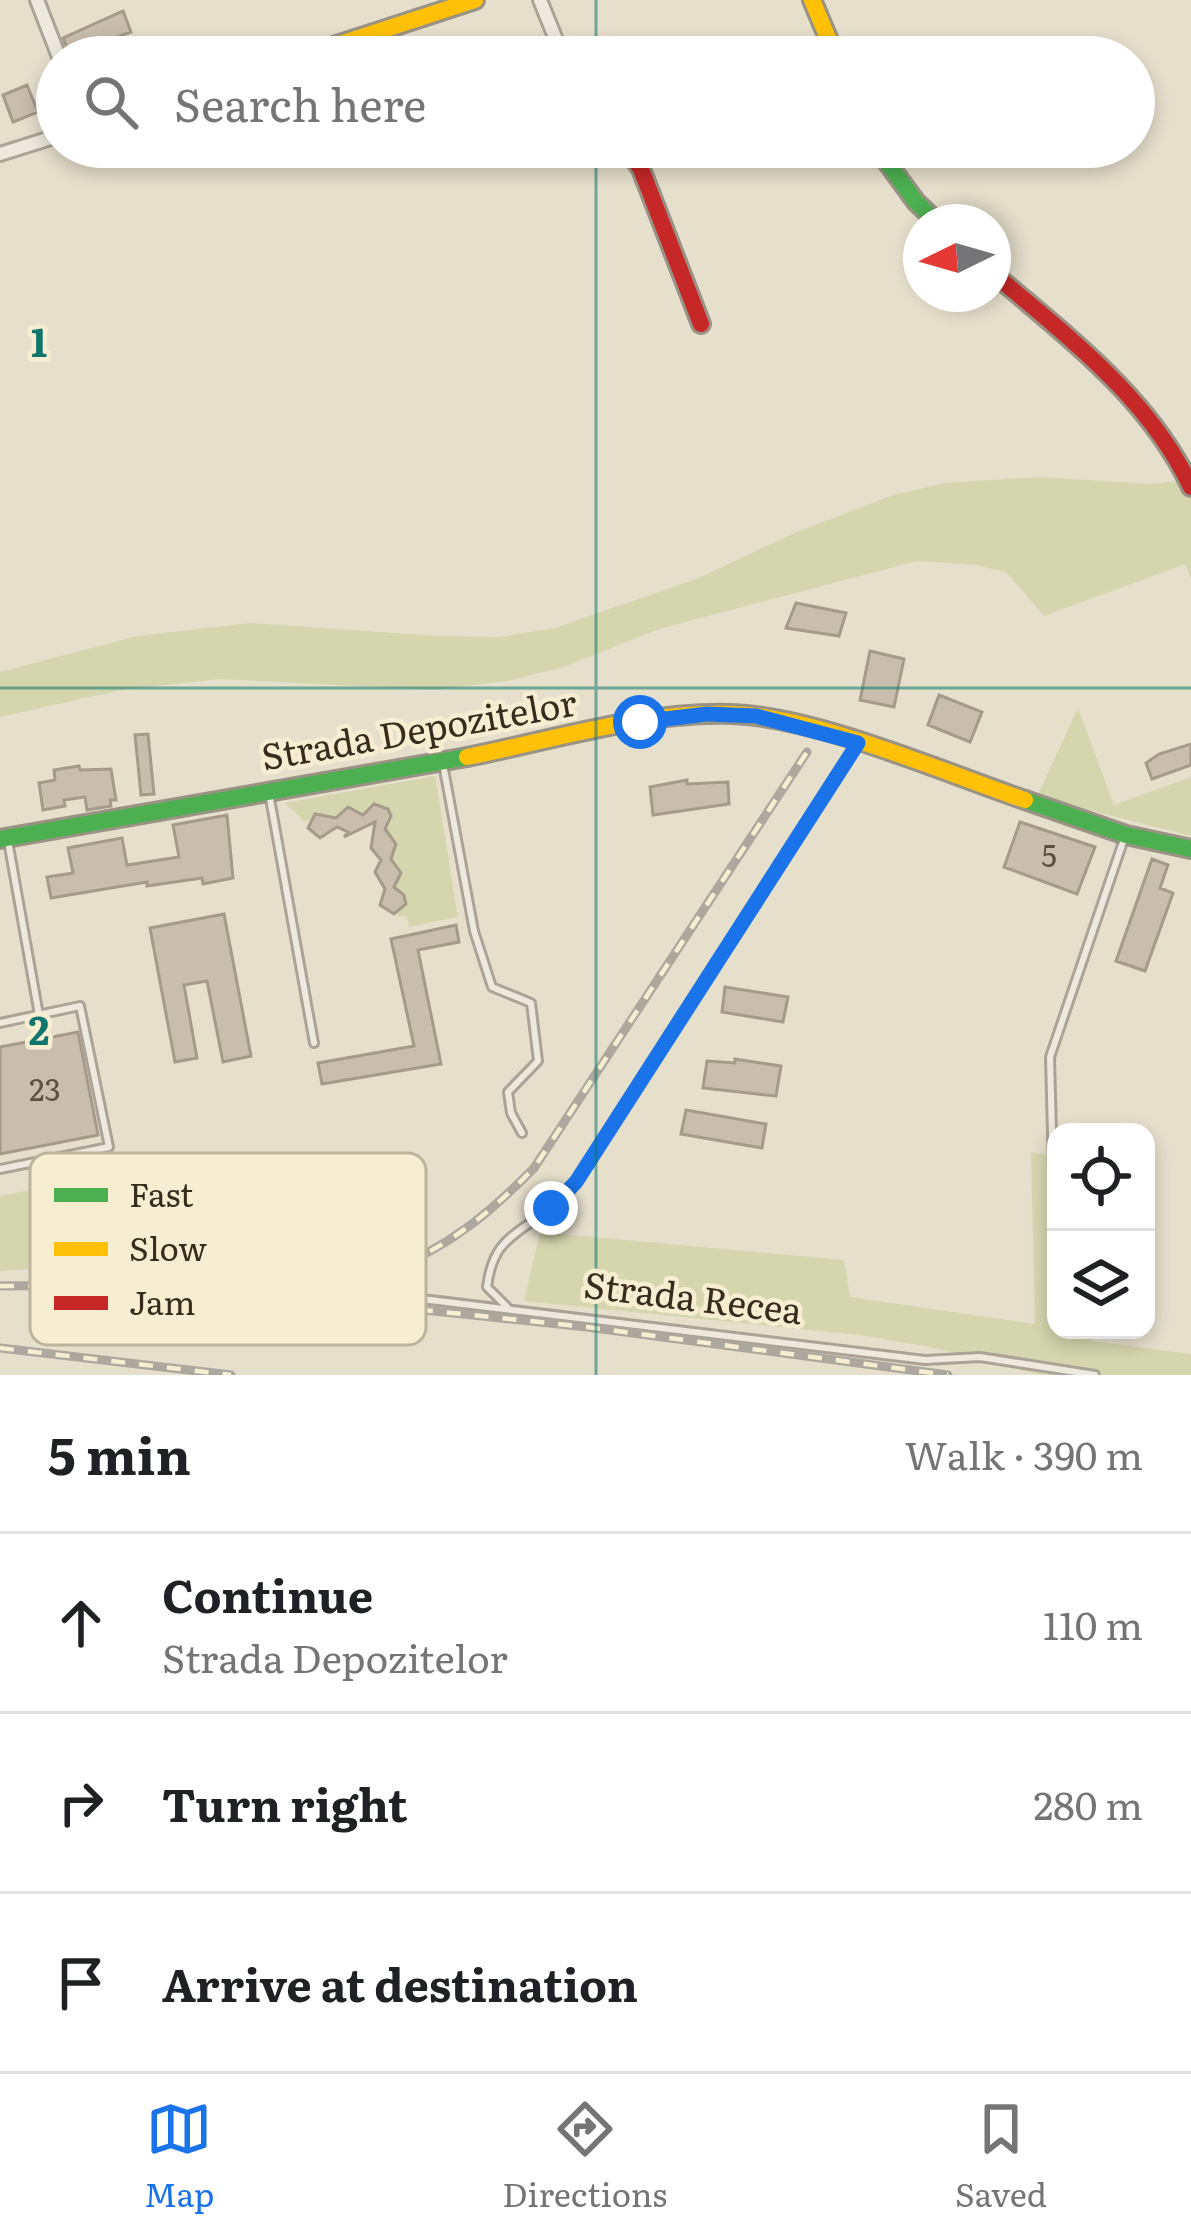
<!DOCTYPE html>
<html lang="en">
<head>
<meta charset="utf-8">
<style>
	body { margin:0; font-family:Literata,serif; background:#f2f2f2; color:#202124 }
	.controls { position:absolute; right:36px; bottom:36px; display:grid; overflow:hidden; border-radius:24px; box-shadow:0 6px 18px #0003 }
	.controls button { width:108px; height:108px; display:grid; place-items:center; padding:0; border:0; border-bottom:3px solid #e0e0e0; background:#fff; color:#202124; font:60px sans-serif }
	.compass { position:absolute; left:903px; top:204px; width:108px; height:108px; border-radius:50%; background:#fff; box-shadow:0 6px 18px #0003; rotate:265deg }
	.stop { position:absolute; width:36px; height:36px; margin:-27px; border:9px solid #1a73e8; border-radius:50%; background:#fff }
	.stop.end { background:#1a73e8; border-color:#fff; box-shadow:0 3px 12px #0008 }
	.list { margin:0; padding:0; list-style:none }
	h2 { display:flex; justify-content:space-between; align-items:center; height:156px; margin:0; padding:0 48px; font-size:51px }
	h2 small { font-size:39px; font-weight:400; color:#757577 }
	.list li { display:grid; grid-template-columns:78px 1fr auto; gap:36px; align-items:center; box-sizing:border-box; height:180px; padding:0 48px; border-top:3px solid #e0e0e0 }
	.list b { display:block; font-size:45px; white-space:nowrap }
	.list p { margin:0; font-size:39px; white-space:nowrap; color:#757577 }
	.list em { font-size:39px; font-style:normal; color:#757577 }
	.icon { flex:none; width:66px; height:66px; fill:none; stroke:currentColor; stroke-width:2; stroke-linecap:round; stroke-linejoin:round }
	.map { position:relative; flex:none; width:1191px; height:1375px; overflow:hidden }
	.search { position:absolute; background:#fff; box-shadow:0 6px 18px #0003; left:36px; right:36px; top:36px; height:132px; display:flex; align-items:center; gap:30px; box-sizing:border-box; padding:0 42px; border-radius:66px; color:#757577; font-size:45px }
	.sheet { height:696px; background:#fff }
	nav { display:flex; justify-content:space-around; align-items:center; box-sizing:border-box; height:168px; border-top:3px solid #e0e0e0; background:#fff; font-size:33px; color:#757577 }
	nav a { display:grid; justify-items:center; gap:6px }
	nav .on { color:#1a73e8 }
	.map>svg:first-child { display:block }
	.green { fill:#d4d6ae }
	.building { fill:#c9bdad; stroke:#a69a8b; stroke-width:3 }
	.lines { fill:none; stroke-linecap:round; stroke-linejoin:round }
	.lane-casing { stroke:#aba496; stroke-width:12 }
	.street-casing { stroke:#aba496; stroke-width:18 }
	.fast-casing { stroke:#9a9385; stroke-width:22 }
	.slow-casing { stroke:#9a9385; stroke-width:22 }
	.jam-casing { stroke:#9a9385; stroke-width:22 }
	.lane { stroke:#ede9de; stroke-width:6 }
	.street { stroke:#ede9de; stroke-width:12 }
	.fast { stroke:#4caf50; stroke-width:16 }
	.slow { stroke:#ffc107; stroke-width:16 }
	.jam { stroke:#c62828; stroke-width:16 }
	.rail-casing { stroke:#aca89e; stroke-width:9 }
	.rail { stroke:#f7eed1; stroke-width:4.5; stroke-dasharray:14; stroke-linecap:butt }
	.route { stroke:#1a73e8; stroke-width:15 }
	.grid { fill:none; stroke:#0f766e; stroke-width:3; stroke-opacity:0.55 }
	.labels { text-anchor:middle; stroke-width:9; stroke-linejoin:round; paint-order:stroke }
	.number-label { font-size:30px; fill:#5e5041 }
	.street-label { font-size:36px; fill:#3a2c1d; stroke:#f7eed1 }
	.key { fill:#f7eed1; stroke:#beb49b; stroke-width:3 }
	.key-label { font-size:33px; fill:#3a2c1d }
	.grid-label { font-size:39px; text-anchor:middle; font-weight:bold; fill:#0f766e; stroke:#f7eed1; stroke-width:9; stroke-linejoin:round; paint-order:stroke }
</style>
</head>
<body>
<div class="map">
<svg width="1191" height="1375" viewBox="0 0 1191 1375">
	<rect width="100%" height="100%" fill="#e6dfcc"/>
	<path class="green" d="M 1039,477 L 1149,484 L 1191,480 L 1191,578 L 1185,564 L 1044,616 L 1006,572 L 976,565 L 917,561 L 659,629 L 563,667 L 507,681 L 434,690 L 220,679 L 121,690 L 0,717 L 0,672 L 137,636 L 251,623 L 438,636 L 499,637 L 555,628 L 699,578 L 792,534 L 893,495 L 945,483 Z
		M 1078,708 L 1114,805 L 1191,777 L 1191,836 L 1037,797 Z
		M 435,776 L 458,917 L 409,927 L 407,916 L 398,917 L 378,817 L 304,821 L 285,803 Z
		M 1031,1152 L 1056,1156 L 1056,1330 L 1093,1330 L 1092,1341 L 1191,1354 L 1191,1375 L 1041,1375 L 930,1347 L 859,1335 L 524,1301 L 540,1232 L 844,1260 L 850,1297 L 1035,1324 Z
		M 131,1170 L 147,1212 L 293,1210 L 272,1278 L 85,1265 L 0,1271 L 0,1196 Z"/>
	<path class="building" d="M 123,11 L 131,32 L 92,46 L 96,57 L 79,57 L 68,50 L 63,38 Z
		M 27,85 L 38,112 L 13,122 L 3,95 Z
		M 796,603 L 846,613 L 839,636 L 786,628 Z
		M 870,651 L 904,659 L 894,707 L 860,700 Z
		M 939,695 L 982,712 L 970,742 L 928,725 Z
		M 148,734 L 154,794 L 141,795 L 135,735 Z
		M 1191,744 L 1191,765 L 1152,779 L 1146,763 L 1159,754 Z
		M 79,766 L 80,770 L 111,769 L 116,800 L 110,800 L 111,806 L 87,810 L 85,797 L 64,800 L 65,806 L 43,810 L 39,783 L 55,780 L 54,770 Z
		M 687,780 L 687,784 L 728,782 L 729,804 L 653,815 L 650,787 Z
		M 374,804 L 388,809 L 391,816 L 385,829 L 396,844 L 391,859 L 401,873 L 394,887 L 404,895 L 406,904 L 394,914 L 380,905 L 385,889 L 375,872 L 381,860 L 371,848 L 375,822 L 344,837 L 348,832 L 337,827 L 320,838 L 308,828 L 315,814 L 336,818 L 348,807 L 363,815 Z
		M 227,815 L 233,878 L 203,884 L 202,878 L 147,886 L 147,882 L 51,898 L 47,877 L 73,873 L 68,848 L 122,838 L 127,865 L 179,857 L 173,825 Z
		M 1020,822 L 1095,847 L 1077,894 L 1004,867 Z
		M 1152,859 L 1168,865 L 1160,888 L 1173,893 L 1145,971 L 1116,961 Z
		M 224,914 L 251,1056 L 223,1062 L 207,981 L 184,985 L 197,1058 L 175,1062 L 150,928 Z
		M 456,925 L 459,942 L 418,950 L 441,1064 L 322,1084 L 318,1063 L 414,1046 L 391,939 Z
		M 725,987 L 788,997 L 783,1022 L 722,1012 Z
		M 78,1032 L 98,1135 L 0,1154 L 0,1047 Z
		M 735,1059 L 781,1066 L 776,1096 L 703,1088 L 707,1061 L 735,1063 Z
		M 686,1110 L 766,1124 L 762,1148 L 681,1134 Z"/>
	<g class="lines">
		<g class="lane-casing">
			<path id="lane" d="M 443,764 L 474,931 L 492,987 L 531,1003 L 538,1061 L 508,1092 L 511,1113 L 522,1133
				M 269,793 L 314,1043
				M 8,841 L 39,1015
				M 0,1023 L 80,1006 L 109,1147 L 0,1169
				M 282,1282 L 925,1360 L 980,1357 L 1095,1375
				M 1056,1287 L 1050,1057 L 1124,839
				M 509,1309 L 487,1287 C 493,1239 515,1236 549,1209 C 559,1202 567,1191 576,1182 L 856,746"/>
		</g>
		<g class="street-casing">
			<path id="street" d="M 37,0 L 59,57
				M 540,0 L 563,57
				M 0,154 L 57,136"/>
		</g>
		<g class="fast-casing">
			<path id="fast" d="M 876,147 L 916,202 L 937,222
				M 1025,800 L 1126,835 L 1191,849
				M 0,839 L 467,757"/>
		</g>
		<g class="slow-casing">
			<path id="slow" d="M 812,0 L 836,57
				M 300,57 L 475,0
				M 467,757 C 553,740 645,711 732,714 C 817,717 943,772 1025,800"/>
		</g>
		<g class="jam-casing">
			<path id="jam" d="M 605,147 L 635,160 L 641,169 L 701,324
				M 993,273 C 1067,337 1148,396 1191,487"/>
		</g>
		<use href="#lane" class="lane"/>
		<use href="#street" class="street"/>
		<use href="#fast" class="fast"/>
		<use href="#slow" class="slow"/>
		<use href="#jam" class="jam"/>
		<g class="rail-casing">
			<path id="rail" d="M 0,1286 L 131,1285 L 270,1294 L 587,1327 L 948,1375
				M 296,1288 C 326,1283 360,1280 388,1270 C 447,1249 491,1212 534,1168 L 807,752
				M 0,1348 L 231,1375"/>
		</g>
		<use href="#rail" class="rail"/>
	</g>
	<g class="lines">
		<path class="route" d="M 551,1208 L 576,1182 L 858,743 L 756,716 L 707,714 L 640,722"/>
	</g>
	<path class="grid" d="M 596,0 L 596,57M 596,147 L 596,1375M 0,688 L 1191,688"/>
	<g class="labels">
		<g class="number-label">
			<text x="1049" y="867">5</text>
			<text x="45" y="1101">23</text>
		</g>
		<g class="street-label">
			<text transform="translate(419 730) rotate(-10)" y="13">Strada Depozitelor</text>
			<text transform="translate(693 1298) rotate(7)" y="13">Strada Recea</text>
		</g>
	</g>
	<rect x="30" y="1153" width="396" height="192" rx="18" class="key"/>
	<rect x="54" y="1188" width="54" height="14" fill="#4caf50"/>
	<rect x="54" y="1242" width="54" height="14" fill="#ffc107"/>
	<rect x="54" y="1296" width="54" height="14" fill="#c62828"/>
	<g class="key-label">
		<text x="129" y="1207">Fast</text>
		<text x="129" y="1261">Slow</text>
		<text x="129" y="1315">Jam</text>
	</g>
	<g class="grid-label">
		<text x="39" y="357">1</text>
		<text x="39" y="1045">2</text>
	</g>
</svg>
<div class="controls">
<button><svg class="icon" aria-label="locate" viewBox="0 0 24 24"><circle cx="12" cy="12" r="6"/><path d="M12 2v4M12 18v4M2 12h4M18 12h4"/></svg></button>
<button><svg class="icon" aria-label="layers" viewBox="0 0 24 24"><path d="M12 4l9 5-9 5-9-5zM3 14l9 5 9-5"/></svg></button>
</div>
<svg class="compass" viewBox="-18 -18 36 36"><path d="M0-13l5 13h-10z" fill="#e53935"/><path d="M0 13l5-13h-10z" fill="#757577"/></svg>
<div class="stop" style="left:640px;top:722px"></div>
<div class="stop end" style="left:551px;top:1208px"></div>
<div class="search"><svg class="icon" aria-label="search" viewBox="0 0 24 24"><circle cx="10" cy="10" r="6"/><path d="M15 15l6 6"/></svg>Search here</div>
</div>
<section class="sheet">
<h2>5 min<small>Walk · 390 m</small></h2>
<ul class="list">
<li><svg class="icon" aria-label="ahead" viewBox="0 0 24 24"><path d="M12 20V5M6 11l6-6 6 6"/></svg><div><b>Continue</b><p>Strada Depozitelor</p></div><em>110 m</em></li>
<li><svg class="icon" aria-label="right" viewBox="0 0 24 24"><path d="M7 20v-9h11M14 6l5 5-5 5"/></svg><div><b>Turn right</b></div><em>280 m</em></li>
<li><svg class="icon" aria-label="arrive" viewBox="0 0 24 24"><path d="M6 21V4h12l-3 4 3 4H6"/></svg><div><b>Arrive at destination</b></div></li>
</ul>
</section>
<nav>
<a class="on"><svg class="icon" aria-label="map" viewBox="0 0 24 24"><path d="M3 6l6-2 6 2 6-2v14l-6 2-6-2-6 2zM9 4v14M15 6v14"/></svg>Map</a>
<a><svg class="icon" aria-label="directions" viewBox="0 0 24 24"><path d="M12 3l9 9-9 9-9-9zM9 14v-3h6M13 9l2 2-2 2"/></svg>Directions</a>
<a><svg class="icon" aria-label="saved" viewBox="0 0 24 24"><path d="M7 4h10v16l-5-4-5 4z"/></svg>Saved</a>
</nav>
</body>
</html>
